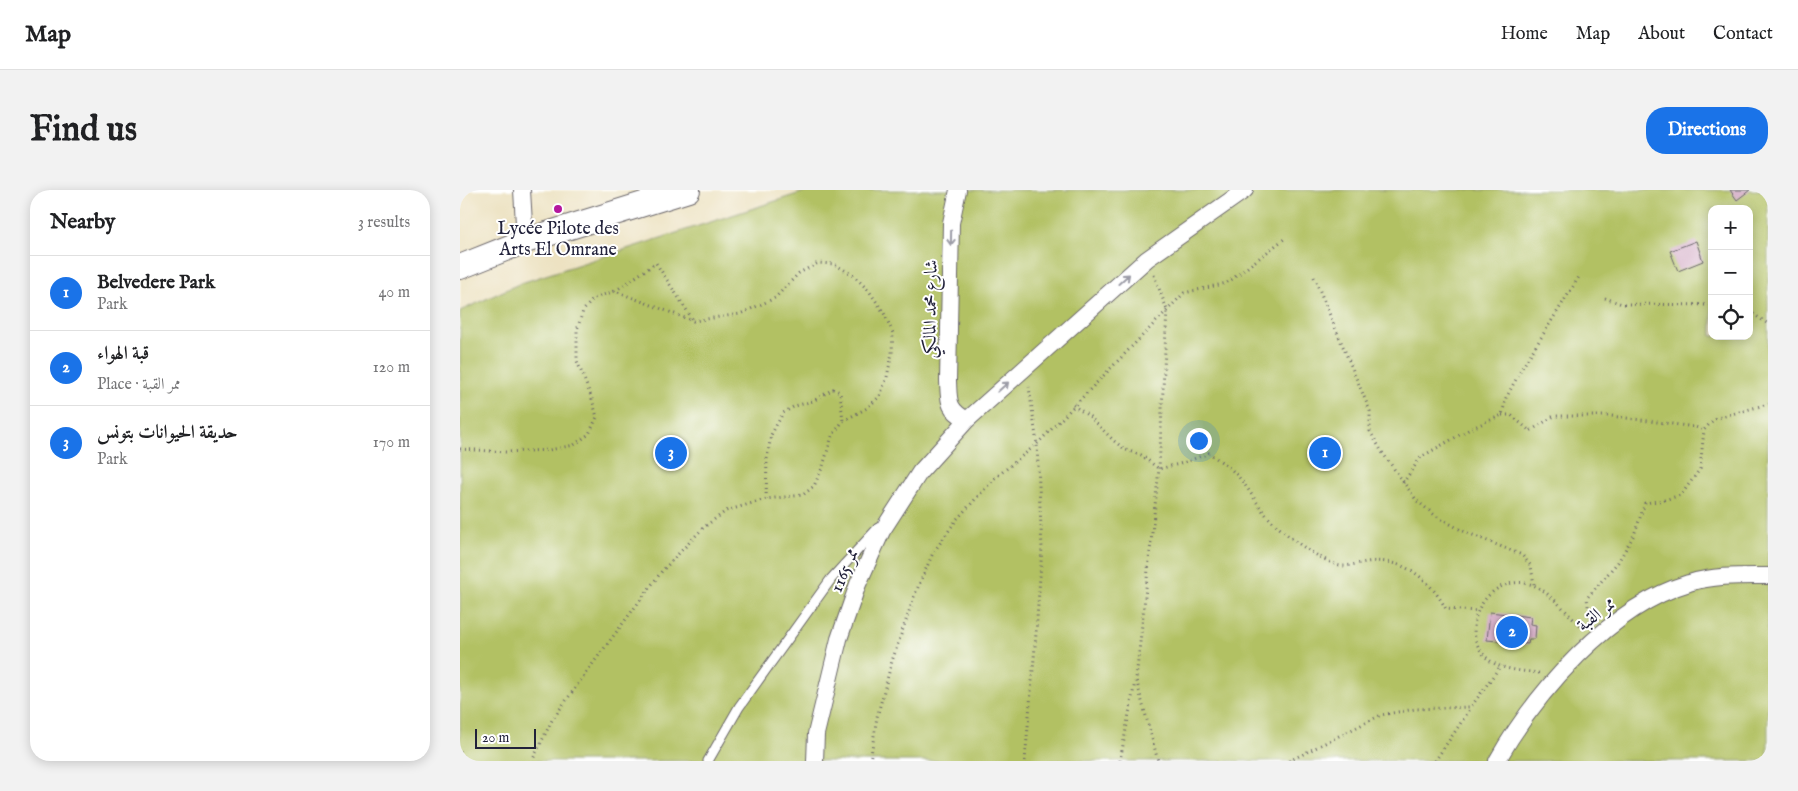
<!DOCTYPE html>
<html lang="en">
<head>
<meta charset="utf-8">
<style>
	body { margin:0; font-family:"IM FELL English",Amiri,serif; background:#f2f2f2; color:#202124 }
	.controls { position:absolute; right:15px; top:15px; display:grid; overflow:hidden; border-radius:10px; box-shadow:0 2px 12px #0003 }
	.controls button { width:45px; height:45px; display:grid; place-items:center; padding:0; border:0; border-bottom:1px solid #e0e0e0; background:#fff; color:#202124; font:25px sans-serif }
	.scale { position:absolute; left:15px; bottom:12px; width:61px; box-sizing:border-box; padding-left:5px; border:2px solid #22223b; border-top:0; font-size:14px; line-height:18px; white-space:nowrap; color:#22223b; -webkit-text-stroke:4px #fff; paint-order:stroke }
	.you { position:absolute; left:738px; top:250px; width:18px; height:18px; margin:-12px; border:4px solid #fff; border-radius:50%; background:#1a73e8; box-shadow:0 0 0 8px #1a73e833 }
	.badge { display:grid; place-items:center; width:32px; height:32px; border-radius:50%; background:#1a73e8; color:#fff; font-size:16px; font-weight:700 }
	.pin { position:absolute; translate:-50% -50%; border:2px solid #fff; box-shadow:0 1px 5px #0006 }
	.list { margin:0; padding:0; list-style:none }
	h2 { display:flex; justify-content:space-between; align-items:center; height:65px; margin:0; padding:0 20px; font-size:21px }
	h2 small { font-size:16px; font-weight:400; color:#757577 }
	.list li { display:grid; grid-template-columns:32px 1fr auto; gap:15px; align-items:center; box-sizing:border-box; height:75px; padding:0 20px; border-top:1px solid #e0e0e0 }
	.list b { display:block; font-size:19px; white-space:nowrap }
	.list p { margin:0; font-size:16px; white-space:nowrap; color:#757577 }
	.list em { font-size:16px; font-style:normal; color:#757577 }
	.icon { flex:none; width:28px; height:28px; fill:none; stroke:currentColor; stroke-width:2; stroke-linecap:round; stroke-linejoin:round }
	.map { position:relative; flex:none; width:1308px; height:571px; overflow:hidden; border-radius:20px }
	header { display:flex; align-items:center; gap:30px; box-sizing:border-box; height:70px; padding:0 25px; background:#fff; border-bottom:1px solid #e0e0e0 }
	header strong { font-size:24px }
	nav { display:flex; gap:28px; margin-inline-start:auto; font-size:18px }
	.intro { display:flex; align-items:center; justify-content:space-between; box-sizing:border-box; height:120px; padding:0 30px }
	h1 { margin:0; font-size:35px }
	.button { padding:12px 22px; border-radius:20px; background:#1a73e8; color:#fff; font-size:18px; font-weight:700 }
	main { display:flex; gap:30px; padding:0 30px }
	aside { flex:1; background:#fff; border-radius:20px; box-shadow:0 2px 12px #0003 }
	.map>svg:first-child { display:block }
	.green { fill:#b2c164; stroke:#6a7250; fill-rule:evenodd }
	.building { fill:#cea1be }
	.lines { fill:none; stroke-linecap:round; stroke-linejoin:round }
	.lane-casing { stroke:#696569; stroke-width:11 }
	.street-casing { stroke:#696569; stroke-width:18 }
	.secondary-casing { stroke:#696569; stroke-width:26 }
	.path { stroke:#696569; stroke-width:3; stroke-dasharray:1 4; stroke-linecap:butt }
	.lane { stroke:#fff; stroke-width:9 }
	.street { stroke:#fff; stroke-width:16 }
	.secondary { stroke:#fff; stroke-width:24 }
	.oneway { stroke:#9c9ca7 }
	.poi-dot { fill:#b5179e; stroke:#fff; stroke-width:2 }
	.labels { text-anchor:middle; stroke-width:4; stroke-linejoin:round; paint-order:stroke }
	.poi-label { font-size:18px; fill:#22223b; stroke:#fff }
	.street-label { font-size:18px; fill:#22223b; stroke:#fff }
</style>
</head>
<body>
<header>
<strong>Map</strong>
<nav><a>Home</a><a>Map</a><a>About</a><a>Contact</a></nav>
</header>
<div class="intro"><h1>Find us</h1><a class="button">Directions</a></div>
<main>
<aside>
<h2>Nearby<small>3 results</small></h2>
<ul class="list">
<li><span class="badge">1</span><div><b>Belvedere Park</b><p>Park</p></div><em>40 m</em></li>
<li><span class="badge">2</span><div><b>قبة الهواء</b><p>Place · ممر القبة</p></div><em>120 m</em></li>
<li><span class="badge">3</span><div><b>حديقة الحيوانات بتونس</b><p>Park</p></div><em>170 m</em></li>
</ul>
</aside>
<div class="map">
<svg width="1308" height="571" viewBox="0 0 1308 571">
	<rect width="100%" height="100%" fill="#fff"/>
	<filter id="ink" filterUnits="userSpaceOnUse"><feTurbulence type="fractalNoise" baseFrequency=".02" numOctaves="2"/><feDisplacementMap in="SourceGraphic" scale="10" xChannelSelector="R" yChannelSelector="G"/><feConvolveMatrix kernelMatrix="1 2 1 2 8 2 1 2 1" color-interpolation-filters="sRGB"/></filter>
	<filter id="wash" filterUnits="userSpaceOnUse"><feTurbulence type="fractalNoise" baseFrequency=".0096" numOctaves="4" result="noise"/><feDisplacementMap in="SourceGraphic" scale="20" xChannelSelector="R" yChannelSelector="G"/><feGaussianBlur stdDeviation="1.12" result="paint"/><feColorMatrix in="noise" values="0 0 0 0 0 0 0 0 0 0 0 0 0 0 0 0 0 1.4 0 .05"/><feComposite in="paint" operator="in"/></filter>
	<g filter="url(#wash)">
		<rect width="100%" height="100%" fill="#ece1bf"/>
		<path class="green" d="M 350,0 L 1308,0 L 1308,571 L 0,571 L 0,121 L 61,93 ZM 1252,19 L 1289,19 L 1289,146 L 1252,146 Z"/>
		<g id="blocks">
			<path class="building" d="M 1270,0 L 1290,0 L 1277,10 Z
				M 1236,51 L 1243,71 L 1218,81 L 1210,61 Z
				M 1030,422 L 1071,427 L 1070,434 L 1076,435 L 1075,449 L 1069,449 L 1068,454 L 1027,450 Z"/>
		</g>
	</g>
	<g filter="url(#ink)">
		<use href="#blocks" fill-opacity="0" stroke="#696569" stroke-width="1"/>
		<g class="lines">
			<g class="lane-casing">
				<path id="lane" d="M 248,571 L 279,517 L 371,389 L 418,338"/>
			</g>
			<g class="street-casing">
				<path id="street" d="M 62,0 L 65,51
					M 498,0 L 491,33 L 488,191 C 489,211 487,219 507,230
					M 355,571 L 356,544 L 379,449 L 398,394 L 422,341 L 460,282 L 507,230 L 687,69 L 785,0
					M 1037,571 C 1076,502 1151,416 1229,393 C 1254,385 1282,386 1308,386"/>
			</g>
			<g class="secondary-casing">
				<path id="secondary" d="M 0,77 L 65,51 L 228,0"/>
			</g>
			<path class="path" d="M 694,85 L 707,120 L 699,279 L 676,489 L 698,571
				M 854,87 L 910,221 L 910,241 L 922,262 L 957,311 L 976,326 L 1003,341 L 1062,365 L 1071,376 L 1074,395
				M 155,101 L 196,73 L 233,130
				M 1145,108 L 1162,114 L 1252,115
				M 1289,121 L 1308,134
				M 613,215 L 630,227 L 654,251 L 666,260 L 681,265 L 699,279 L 723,273 L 749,263 C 760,271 773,279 781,290 C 791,302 798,316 808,327 C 826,346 852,365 877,375 C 884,378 898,373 907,372 C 943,367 970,389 986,419 L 1017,421
				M 1042,225 L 1051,225 L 1070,241 L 1094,226 L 1151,226 L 1235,237 L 1244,240
				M 0,259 L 46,262 L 89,260 L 114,255 L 129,244 L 137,227 L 132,209 L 117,171 L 117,140 L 123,121 L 134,108 L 155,101 L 233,131 L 280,124 L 315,108 L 339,83 L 358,73 L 374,74 L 393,85 L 409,101 L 424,123 L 433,143 L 432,163 L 427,187 L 420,206 L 407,218 L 383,231 L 372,246 L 363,276 L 354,296 L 343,305 L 306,309 L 266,321 L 244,337 L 202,381 L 134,472 L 92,530 L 72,571
				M 943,293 L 961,267 L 1010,239 L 1042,225 L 1046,208 L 1062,178 L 1119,87
				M 306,309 L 307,269 L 311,245 L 323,223 L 335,216 L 353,211 L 373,199 L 380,202 L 383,231
				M 1130,431 L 1127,408 L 1158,372 L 1174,345 L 1185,313 L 1204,310 L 1221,305 L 1240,279 L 1244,240 L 1254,229 L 1308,214
				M 1079,483 C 1063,481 1040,480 1028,469 C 993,438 1030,380 1073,395 C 1090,402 1109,425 1122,438
				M 0,562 L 6,571
				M 410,571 L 417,527 L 432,471 L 455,404 L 473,363 L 497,329 L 535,288 L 577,254 L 724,103 L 767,93 L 824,49
				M 565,571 L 575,457 L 582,358 L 577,254 L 569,197
				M 660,571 L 675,492
				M 829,571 L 921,525 L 955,519 L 1011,517 L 1041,475
				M 975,571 L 1011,518"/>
			<use href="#lane" class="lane"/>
			<use href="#street" class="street"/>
			<use href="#secondary" class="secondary"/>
		</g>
		<defs><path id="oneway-shaft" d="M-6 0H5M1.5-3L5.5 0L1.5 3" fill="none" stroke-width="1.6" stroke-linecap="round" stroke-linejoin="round" transform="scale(1.25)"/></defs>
		<g class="oneway">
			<use href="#oneway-shaft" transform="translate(491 48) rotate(91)"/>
			<use href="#oneway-shaft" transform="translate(664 89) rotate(-42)"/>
			<use href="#oneway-shaft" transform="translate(543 197) rotate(-42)"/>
		</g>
	</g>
	<circle class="poi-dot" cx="98" cy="19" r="5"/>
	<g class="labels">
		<g class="poi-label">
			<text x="98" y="44">Lycée Pilote des<tspan x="98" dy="21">Arts El Omrane</tspan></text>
		</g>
		<g class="street-label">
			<text transform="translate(470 119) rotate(-89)" y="6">شارع محمد المالكي</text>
			<text transform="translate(384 380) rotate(-67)" y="6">ممر 1165</text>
			<text transform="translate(1136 424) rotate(-38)" y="6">ممر القبة</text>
		</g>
	</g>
</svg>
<div class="controls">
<button>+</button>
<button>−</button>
<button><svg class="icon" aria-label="locate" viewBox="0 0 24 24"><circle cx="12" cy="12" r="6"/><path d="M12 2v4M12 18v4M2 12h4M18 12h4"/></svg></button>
</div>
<div class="scale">20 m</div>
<div class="you"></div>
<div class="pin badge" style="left:865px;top:263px">1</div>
<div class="pin badge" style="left:1052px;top:442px">2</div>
<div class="pin badge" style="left:211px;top:263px">3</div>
</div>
</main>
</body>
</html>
